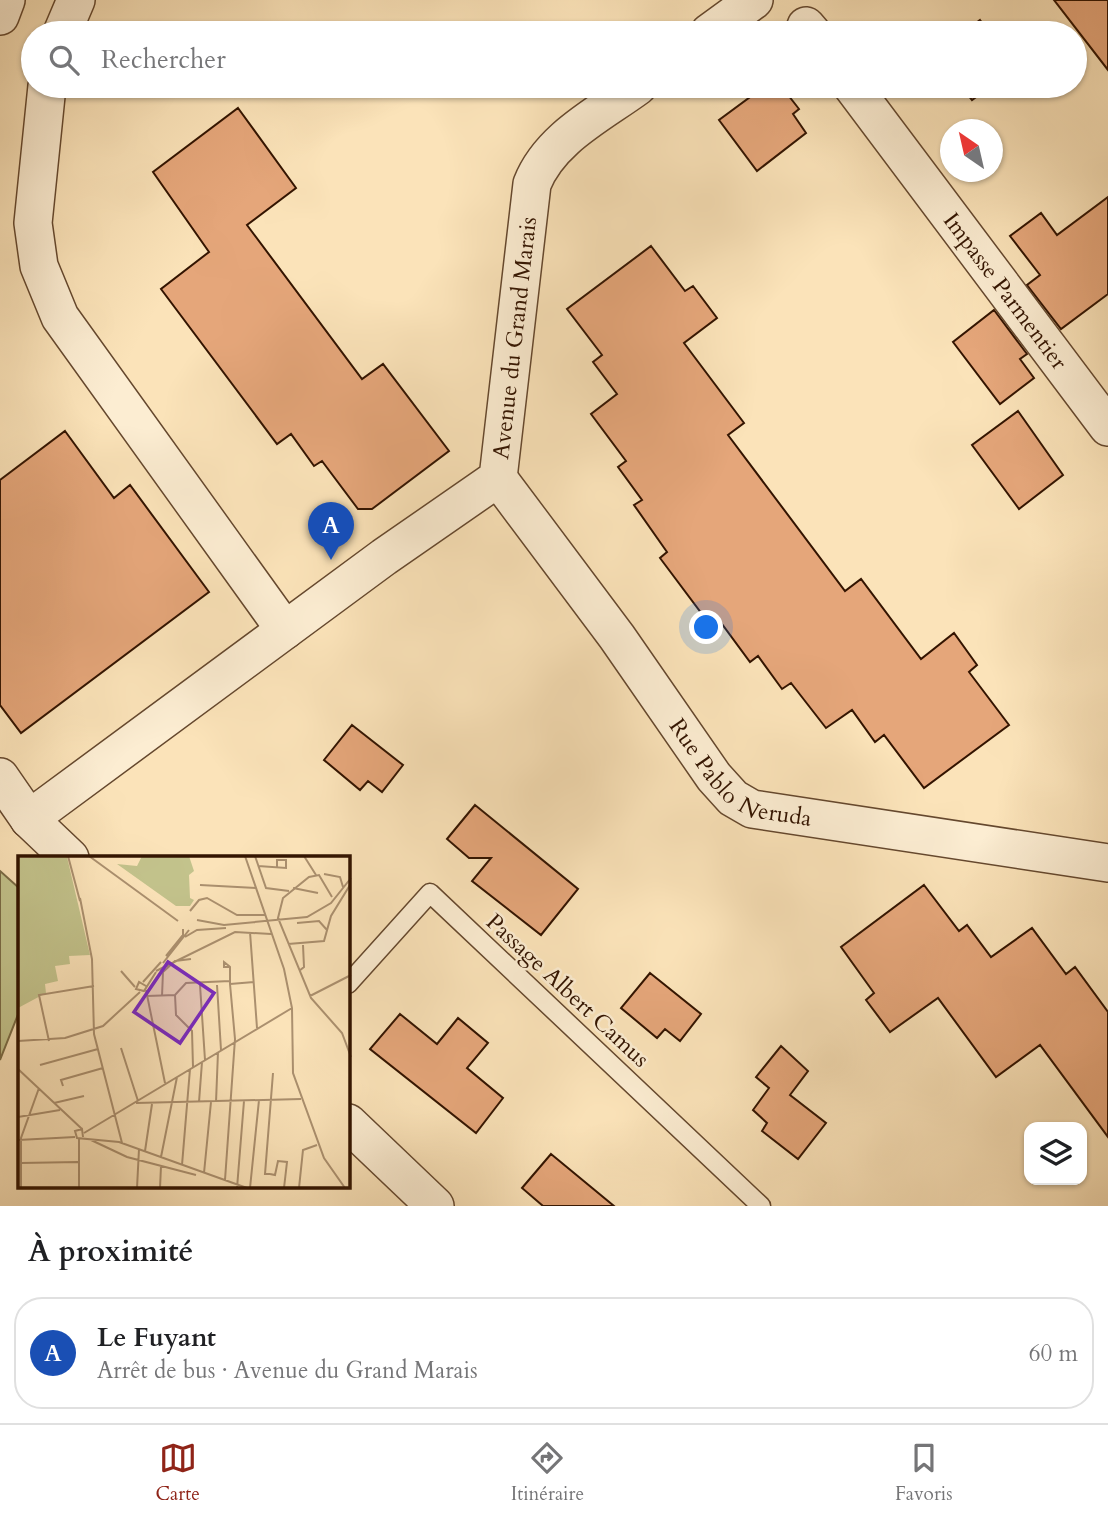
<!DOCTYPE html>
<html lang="fr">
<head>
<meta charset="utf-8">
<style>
	body { margin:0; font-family:Cardo,serif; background:#f2f2f2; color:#202124 }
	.controls { position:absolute; right:21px; bottom:21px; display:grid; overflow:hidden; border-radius:14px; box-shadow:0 2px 5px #0004 }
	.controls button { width:63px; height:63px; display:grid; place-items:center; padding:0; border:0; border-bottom:2px solid #e0e0e0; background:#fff; color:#202124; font:35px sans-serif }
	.compass { position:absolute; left:940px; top:119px; width:63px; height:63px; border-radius:50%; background:#fff; box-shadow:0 2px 5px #0004; rotate:326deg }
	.you { position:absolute; left:707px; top:628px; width:24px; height:24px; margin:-18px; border:5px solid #fff; border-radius:50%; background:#1a73e8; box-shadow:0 0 0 10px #1a73e833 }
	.badge { display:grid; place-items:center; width:46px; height:46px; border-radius:50%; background:#8f2418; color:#fff; font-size:23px; font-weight:700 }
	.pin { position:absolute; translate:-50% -58px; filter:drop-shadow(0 2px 4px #0008) }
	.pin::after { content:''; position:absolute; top:37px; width:24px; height:21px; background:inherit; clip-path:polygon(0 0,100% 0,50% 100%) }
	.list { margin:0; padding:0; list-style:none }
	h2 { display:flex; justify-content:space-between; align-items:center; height:91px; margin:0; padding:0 28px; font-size:30px }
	h2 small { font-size:23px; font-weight:400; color:#757577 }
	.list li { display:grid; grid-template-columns:46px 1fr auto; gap:21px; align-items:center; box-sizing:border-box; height:112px; margin:0 14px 14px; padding:0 14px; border:2px solid #e0e0e0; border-radius:28px }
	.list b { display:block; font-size:26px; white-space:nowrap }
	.list p { margin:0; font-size:23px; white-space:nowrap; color:#757577 }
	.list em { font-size:23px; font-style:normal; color:#757577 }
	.icon { flex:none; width:38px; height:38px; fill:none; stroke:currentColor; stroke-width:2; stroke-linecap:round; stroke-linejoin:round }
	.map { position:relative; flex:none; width:1108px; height:1206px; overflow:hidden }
	.search { position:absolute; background:#fff; box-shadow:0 2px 5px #0004; left:21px; right:21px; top:21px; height:77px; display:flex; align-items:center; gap:18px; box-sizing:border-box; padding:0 24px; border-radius:38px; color:#757577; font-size:26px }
	.sheet { height:217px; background:#fff }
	nav { display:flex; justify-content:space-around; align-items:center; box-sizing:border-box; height:98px; border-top:2px solid #e0e0e0; background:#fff; font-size:19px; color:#757577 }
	nav a { display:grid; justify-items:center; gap:4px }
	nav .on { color:#8f2418 }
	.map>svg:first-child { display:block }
	.green { fill:#c3c38c; stroke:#7b6c46; stroke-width:2 }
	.building { fill:#e5a67a; stroke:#331400; stroke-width:2 }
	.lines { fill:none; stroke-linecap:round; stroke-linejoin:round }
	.lane-casing { stroke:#65482e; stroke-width:21 }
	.street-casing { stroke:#65482e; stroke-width:40 }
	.lane { stroke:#fcedd2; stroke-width:18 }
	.street { stroke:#fcedd2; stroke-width:37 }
	.labels { text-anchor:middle; stroke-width:5; stroke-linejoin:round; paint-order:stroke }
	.street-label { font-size:23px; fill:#331400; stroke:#fcedd2 }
	.inset-road { fill:none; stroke:#ab906f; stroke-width:2 }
	.view { fill:#7b2cbf; fill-opacity:0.15; stroke:#7b2cbf; stroke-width:3.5 }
	.inset-edge { fill:none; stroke:#331400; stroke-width:3.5 }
</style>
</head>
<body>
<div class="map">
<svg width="1108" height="1206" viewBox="0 0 1108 1206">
	<rect width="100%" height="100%" fill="#fbe3b9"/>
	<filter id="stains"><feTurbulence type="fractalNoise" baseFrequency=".00286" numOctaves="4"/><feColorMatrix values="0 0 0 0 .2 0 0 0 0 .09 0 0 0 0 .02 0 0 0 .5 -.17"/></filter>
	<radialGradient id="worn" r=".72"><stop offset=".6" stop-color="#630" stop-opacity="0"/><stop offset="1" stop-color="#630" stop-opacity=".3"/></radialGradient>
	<path class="green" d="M 0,871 L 19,888 L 19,1012 L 0,1060 Z"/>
	<path class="building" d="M 1054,0 L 1108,0 L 1108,70 Z
		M 980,20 L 990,33 L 963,33 Z
		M 765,86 L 781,86 L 799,109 L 793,114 L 806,133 L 757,171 L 719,120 Z
		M 961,86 L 991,86 L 972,100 Z
		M 238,108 L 296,188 L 247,225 L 362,379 L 383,364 L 449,451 L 372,509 L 358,509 L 322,461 L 314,466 L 291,434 L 277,444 L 161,289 L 209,252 L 153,172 Z
		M 1108,197 L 1108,294 L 1061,329 L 1027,285 L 1040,275 L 1010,236 L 1041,213 L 1057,235 Z
		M 651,246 L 685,291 L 693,286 L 717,318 L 684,343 L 744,423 L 728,435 L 845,591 L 861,579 L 921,659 L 954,633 L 977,665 L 969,672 L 1009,725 L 924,788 L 884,735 L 875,742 L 852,710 L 826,728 L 791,683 L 782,689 L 758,656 L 750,662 L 716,616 L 708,622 L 660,558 L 667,552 L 634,505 L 642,500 L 618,467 L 626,461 L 591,414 L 617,394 L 593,362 L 602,355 L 567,309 Z
		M 994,310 L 1027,354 L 1020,359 L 1034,378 L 1000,404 L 953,342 Z
		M 1018,411 L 1063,475 L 1019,509 L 972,445 Z
		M 65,431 L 114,498 L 130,485 L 209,592 L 21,733 L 0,705 L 0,480 Z
		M 352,725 L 403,765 L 382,792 L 368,781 L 360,790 L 324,760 Z
		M 475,805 L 578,889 L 541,935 L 472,881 L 491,858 L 469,858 L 447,839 Z
		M 924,885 L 959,931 L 967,925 L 991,957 L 1032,928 L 1066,974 L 1075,967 L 1108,1012 L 1108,1137 L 1040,1045 L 996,1077 L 938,998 L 890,1032 L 866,1000 L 874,993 L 841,947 Z
		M 650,973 L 701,1014 L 680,1041 L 665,1029 L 657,1038 L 621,1008 Z
		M 400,1014 L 437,1044 L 458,1018 L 488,1043 L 467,1068 L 503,1098 L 476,1133 L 370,1049 Z
		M 781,1046 L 808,1071 L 790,1095 L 826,1123 L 798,1159 L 762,1131 L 767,1123 L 753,1110 L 769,1088 L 756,1077 Z
		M 551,1154 L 614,1206 L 543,1206 L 522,1188 Z"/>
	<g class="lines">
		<g class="lane-casing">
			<path id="lane" d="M 348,984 L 430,893 L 761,1206"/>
		</g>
		<g class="street-casing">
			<g id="street">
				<path d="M 0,16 L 6,0"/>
				<path d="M 806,26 L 812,33"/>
				<path d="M 62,33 L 76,0"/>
				<path d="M 709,33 L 754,0"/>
				<path d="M 47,86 L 33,223 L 39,266 L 60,317 L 285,630"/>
				<path id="s1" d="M 852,86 L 1108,427"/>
				<path id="s2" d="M 498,478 L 617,637 L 714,777 L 733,798 L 752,809 L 1108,863"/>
				<path d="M 0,777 L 29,819 L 70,858"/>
				<path id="s3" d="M 29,819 L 384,557 L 498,478 L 532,184 C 550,138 600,114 638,86"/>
				<path d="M 348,1123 L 435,1206"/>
			</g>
		</g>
		<use href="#lane" class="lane"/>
		<use href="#street" class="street"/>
	</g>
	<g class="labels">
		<g class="street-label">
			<text dy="8" stroke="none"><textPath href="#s1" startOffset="256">Impasse Parmentier</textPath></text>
			<text dy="8" stroke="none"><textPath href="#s3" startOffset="721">Avenue du Grand Marais</textPath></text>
			<text dy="8" stroke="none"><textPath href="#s2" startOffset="390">Rue Pablo Neruda</textPath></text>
			<text transform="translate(568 990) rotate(43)" y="8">Passage Albert Camus</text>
		</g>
	</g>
	<g transform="translate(18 856)">
		<rect width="332" height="332" fill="#fbe3b9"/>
		<path d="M 124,0 L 171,0 L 176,15 L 171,19 L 172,42 L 176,44 L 172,50 L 158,50 L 99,8 L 119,10 ZM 49,1 L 72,99 L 51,100 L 52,108 L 37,110 L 40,125 L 27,128 L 28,137 L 0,152 L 0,2 Z" fill="#c3c38c"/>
		<path class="inset-road" d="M 50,0 L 62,45M 71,0 L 160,65M 227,0 L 266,113 L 274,152 L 275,217 L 306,302 L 327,332M 237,0 L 248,32 L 271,35M 286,0 L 298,19M 240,10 L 268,12 L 268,4 L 259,4 L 259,11M 306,18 L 322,21 L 325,31M 182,29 L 238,32M 275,32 L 300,37M 314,41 L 301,19 L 291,21 L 265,42 L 260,62 L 293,142 L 324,177 L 333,201M 62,42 L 74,103 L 76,178 L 104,287M 172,55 L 181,44 L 189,42 L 219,59 L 247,59M 179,64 L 206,69 L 289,61 L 313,47 L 333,22M 279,67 L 301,65 L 309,74M 232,76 L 239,172M 167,81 L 179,74 L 208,72M 270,88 L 306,85 L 313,60 L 332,29M 148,100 L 165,79 L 165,73M 145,107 L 171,74M 103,115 L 117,131M 138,115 L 217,76 L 253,78M 281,115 L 286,111 L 285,89M 125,126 L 143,106M 212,128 L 236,126M 182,129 L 187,204M 199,129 L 203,194M 128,130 L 121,126 L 118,133 L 126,135 L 138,116M 128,134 L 147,227M 157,139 L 158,159 L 174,175 L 175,211M 129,140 L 157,139 L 168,127 L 212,125M 144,140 L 145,116 L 157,105 L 173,103M 292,140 L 333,119M 47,182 L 85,170 L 122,136M 0,185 L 47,182M 31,185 L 21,139 L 76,130M 103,192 L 120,245M 22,209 L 80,193M 0,213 L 64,273M 45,230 L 43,224 L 85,212M 181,246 L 184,206M 198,246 L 200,196M 36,247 L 66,240M 118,247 L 283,243M 0,261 L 42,254M 66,277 L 274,152M 65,281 L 64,273 L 57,275 L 59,282 L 101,286 L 229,332M 0,284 L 57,281M 73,284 L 109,301 L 178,319M 127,295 L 134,248M 143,301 L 159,221M 3,307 L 60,306M 164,309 L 172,213M 186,317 L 193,246M 252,318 L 247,318 L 255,217M 252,318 L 257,319 L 260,305 L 269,306 L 266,332M 207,324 L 217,183 L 212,128 L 212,111 L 211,110 L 206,106 L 206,111 L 212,111M 3,332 L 3,282 L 21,232M 61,332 L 61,282M 119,332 L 121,293M 142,332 L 143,310M 219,332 L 226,245M 232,332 L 241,244M 281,332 L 285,294 L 299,289"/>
		<path class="view" d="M 150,106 L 196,137 L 162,187 L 116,156 Z"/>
		<rect width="332" height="332" class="inset-edge"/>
	</g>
	<rect width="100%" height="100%" filter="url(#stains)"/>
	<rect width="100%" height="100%" fill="url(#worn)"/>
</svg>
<div class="controls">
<button><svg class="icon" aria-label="layers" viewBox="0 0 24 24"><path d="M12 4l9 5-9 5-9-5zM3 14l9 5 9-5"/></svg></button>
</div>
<svg class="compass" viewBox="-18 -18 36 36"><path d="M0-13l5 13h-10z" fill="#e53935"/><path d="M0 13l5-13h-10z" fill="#757577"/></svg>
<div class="you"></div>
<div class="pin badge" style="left:331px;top:560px;background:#1a4fb4">A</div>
<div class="search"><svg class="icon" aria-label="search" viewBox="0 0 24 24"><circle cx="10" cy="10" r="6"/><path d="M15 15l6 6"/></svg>Rechercher</div>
</div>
<section class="sheet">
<h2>À proximité<small></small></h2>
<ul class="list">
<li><span class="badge" style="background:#1a4fb4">A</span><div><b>Le Fuyant</b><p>Arrêt de bus · Avenue du Grand Marais</p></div><em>60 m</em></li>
</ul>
</section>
<nav>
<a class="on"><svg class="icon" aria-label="map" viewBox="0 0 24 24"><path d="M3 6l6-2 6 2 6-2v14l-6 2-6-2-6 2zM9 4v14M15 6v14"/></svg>Carte</a>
<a><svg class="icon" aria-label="directions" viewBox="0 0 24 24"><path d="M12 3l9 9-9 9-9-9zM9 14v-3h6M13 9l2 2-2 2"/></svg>Itinéraire</a>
<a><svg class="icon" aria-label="saved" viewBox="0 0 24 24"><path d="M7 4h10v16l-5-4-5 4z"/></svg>Favoris</a>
</nav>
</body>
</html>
